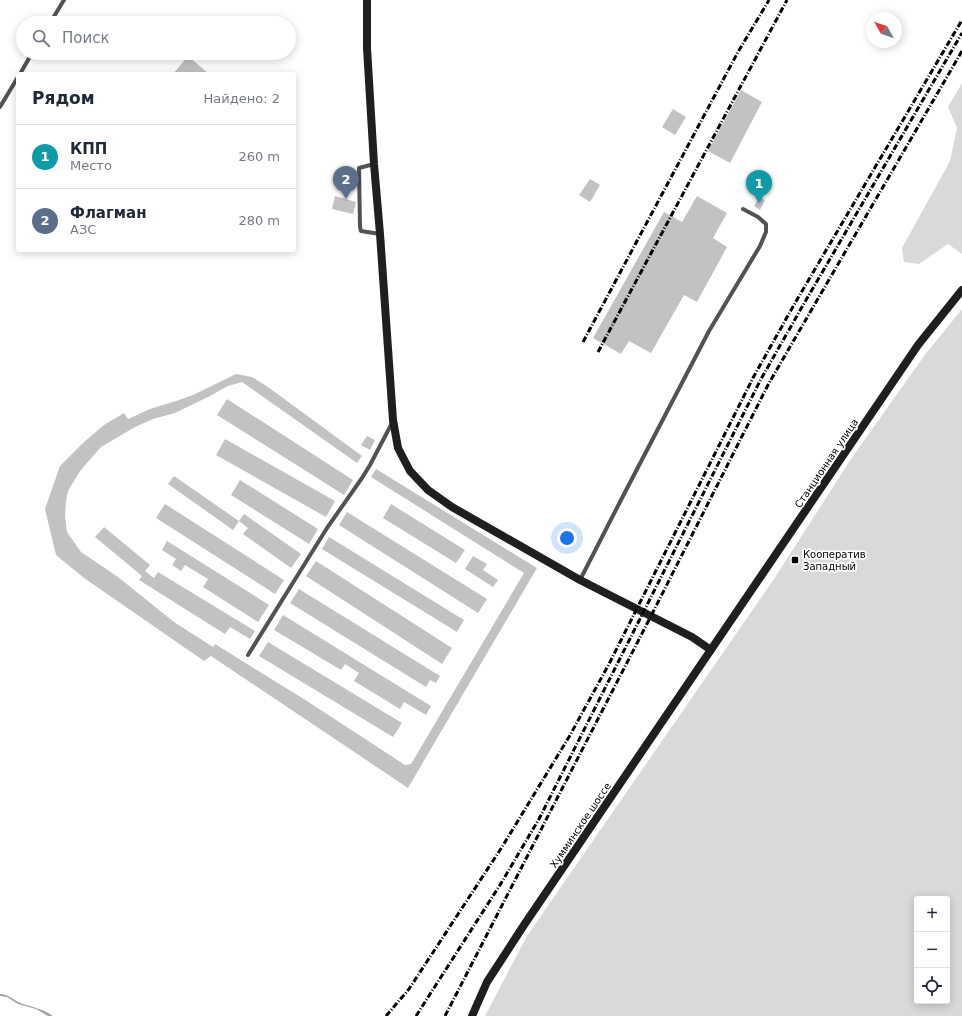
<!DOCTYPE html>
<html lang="ru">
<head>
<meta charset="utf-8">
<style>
	body { margin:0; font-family:"DejaVu Sans",sans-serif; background:#f6f6f7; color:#1f2937 }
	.controls { position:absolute; right:12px; bottom:12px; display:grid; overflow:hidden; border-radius:4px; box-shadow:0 2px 10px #0003 }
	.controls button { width:36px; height:36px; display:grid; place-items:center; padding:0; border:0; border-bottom:1px solid #e0e1e3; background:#fff; color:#1f2937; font:20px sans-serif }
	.compass { position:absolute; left:866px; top:12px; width:36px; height:36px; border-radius:50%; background:#fff; box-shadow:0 2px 10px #0003; rotate:310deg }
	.you { position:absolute; left:567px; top:538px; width:14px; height:14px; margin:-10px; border:3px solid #fff; border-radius:50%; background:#1a73e8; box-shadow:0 0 0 6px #1a73e833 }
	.badge { display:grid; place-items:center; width:26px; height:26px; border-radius:50%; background:#111827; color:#fff; font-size:13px; font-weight:700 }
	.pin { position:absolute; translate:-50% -33px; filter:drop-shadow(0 1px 2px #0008) }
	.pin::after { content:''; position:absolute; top:21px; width:14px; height:12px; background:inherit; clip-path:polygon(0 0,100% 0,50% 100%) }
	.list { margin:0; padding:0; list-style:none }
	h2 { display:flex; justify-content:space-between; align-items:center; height:52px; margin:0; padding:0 16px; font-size:17px }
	h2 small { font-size:13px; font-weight:400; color:#747a83 }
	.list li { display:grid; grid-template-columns:26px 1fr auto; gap:12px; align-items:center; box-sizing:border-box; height:64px; padding:0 16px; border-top:1px solid #e0e1e3 }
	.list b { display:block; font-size:15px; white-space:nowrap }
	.list p { margin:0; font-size:13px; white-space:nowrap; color:#747a83 }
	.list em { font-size:13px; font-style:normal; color:#747a83 }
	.icon { flex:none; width:22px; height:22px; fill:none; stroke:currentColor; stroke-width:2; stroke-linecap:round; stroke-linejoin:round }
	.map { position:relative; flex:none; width:962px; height:1016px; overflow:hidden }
	.search { position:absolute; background:#fff; box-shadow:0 2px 10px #0003; left:16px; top:16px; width:280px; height:44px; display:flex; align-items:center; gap:10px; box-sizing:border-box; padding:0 14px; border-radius:22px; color:#747a83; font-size:15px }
	.panel { position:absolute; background:#fff; box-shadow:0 2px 10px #0003; left:16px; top:72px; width:280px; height:180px; border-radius:4px }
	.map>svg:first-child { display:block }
	.green { fill:#d9d9d9; fill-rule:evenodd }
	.water { fill:#a0a0a0 }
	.building { fill:#c2c2c2 }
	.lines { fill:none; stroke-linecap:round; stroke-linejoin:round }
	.lane { stroke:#525252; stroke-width:4 }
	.secondary { stroke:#1f1f1f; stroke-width:8 }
	.rail { stroke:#000; stroke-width:3; stroke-dasharray:6 2 1 2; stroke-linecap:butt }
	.poi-dot { fill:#000; stroke:#fff; stroke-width:1.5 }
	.labels { text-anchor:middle; stroke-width:3.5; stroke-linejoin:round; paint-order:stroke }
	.street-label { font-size:10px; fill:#000; stroke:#fff }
	.poi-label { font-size:10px; fill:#000; stroke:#fff; text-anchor:start }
</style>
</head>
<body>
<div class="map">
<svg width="962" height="1016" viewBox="0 0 962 1016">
	<rect width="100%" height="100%" fill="#fff"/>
	<path class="green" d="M 962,83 L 962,254 L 948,244 L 919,264 L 904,262 L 902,248 L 950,161 L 957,128 L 948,107 Z
		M 962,309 L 962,1016 L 485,1016 L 527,936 L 774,579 L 851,459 L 924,356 ZM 917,899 L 947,899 L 947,1001 L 917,1001 Z"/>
	<path class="water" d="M 0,994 C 10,995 12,999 20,1003 C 32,1007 43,1009 53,1016 L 48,1016 L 36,1009 L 18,1004 L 7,997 L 0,996 Z"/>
	<path class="building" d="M 188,56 L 209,74 L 173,74 Z
		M 741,90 L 762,102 L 730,163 L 708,151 Z
		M 673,109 L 686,117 L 675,135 L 662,127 Z
		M 590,179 L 600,185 L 590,202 L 579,195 Z
		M 335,196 L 356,202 L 353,214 L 332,209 Z
		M 697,196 L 727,213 L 713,238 L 727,247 L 697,302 L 684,295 L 651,353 L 629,341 L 621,354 L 593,338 L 664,212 L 682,222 Z
		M 759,197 L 765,200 L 760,210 L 754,206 Z
		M 236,374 L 252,377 L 268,387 L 362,456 L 357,463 L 242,382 L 228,386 L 208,397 L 175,413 L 153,419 L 135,427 L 101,447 L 80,471 L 68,491 L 66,501 L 65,516 L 67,532 L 81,552 L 118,577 L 174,622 L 213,647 L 215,644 L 307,701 L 405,765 L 411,764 L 524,573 L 371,477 L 376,469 L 537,568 L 408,788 L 211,656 L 204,661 L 84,578 L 56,555 L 45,509 L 60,466 L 84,442 L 104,425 L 124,413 L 128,419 L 150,409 L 176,401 L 193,395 Z
		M 227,399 L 353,480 L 344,495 L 217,415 Z
		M 367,436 L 375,440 L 370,450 L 361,445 Z
		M 225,439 L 335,501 L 326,517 L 216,455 Z
		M 174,476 L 239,521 L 233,530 L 168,484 Z
		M 240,480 L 318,529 L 309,544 L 231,495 Z
		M 165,504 L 284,580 L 275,594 L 156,518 Z
		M 391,504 L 465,550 L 456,563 L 383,518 Z
		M 347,512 L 487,599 L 478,613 L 339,525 Z
		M 244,514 L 301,554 L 291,568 L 243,534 L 248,528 L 239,521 Z
		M 104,527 L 150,565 L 145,571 L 154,578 L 158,572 L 255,631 L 250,639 L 230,627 L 225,634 L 139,580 L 142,576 L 95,537 Z
		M 329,537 L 464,620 L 457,632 L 322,549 Z
		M 167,541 L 269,605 L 258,622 L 203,587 L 208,579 L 185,565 L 181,571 L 172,565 L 176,559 L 162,550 Z
		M 473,556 L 487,564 L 483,570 L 498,580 L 493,587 L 465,569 Z
		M 316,561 L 452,648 L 442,664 L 306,576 Z
		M 299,589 L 440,676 L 436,683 L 430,680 L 426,687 L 290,603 Z
		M 283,615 L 431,706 L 426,715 L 404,702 L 400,709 L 354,681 L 359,673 L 345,664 L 341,670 L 274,630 Z
		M 268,642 L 402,723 L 393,737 L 259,656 Z"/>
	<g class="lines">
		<path class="lane" d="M 50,23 L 64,0
			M 20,74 L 32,53
			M 0,107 L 18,77
			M 374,164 L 359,168 L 360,227 L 361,231 L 380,234
			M 580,580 L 622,498 L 709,331 L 760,246 L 766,232 L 766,224 L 758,217 L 743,209
			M 248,655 L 327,528 L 362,478 L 370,465 L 392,423"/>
		<path class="secondary" d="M 367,0 L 367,48 L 374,164 L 380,234 L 393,420 L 398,448 L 410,471 L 428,490 L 452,507 L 580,580 L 692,637 L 711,650
			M 472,1016 L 487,982 L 524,925 L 918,345 L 962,290"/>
		<path class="rail" d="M 583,342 L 738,52 L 769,0
			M 598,352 L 787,0
			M 386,1016 L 409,989 L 502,847 L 569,737 L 609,664 L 754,376 L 795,303 L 962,20
			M 416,1016 L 500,885 L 539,819 L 761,379 L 802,307 L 962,33
			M 445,1016 L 651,616 L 769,383 L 962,51"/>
	</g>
	<rect class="poi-dot" x="791" y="556" width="8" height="8" rx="2"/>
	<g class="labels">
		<g class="street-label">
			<text transform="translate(826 463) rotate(-56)" y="4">Станционная улица</text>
			<text transform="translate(580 825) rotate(-56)" y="4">Хумминское шоссе</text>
		</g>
		<g class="poi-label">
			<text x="803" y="558">Кооператив<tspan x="803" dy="12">Западный</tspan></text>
		</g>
	</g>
</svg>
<div class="controls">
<button>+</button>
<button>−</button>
<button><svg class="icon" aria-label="locate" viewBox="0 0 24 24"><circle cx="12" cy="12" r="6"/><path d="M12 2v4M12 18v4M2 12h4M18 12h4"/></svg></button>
</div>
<svg class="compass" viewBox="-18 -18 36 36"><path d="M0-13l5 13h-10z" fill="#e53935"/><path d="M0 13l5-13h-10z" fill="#747a83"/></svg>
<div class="you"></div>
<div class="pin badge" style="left:759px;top:203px;background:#0f9aa8">1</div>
<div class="pin badge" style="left:346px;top:199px;background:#5c6f8a">2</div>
<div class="search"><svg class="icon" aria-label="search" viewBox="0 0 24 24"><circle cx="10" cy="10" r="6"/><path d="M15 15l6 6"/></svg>Поиск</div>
<section class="panel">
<h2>Рядом<small>Найдено: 2</small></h2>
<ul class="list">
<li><span class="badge" style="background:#0f9aa8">1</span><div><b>КПП</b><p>Место</p></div><em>260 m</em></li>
<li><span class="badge" style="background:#5c6f8a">2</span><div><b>Флагман</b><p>АЗС</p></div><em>280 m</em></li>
</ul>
</section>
</div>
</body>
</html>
